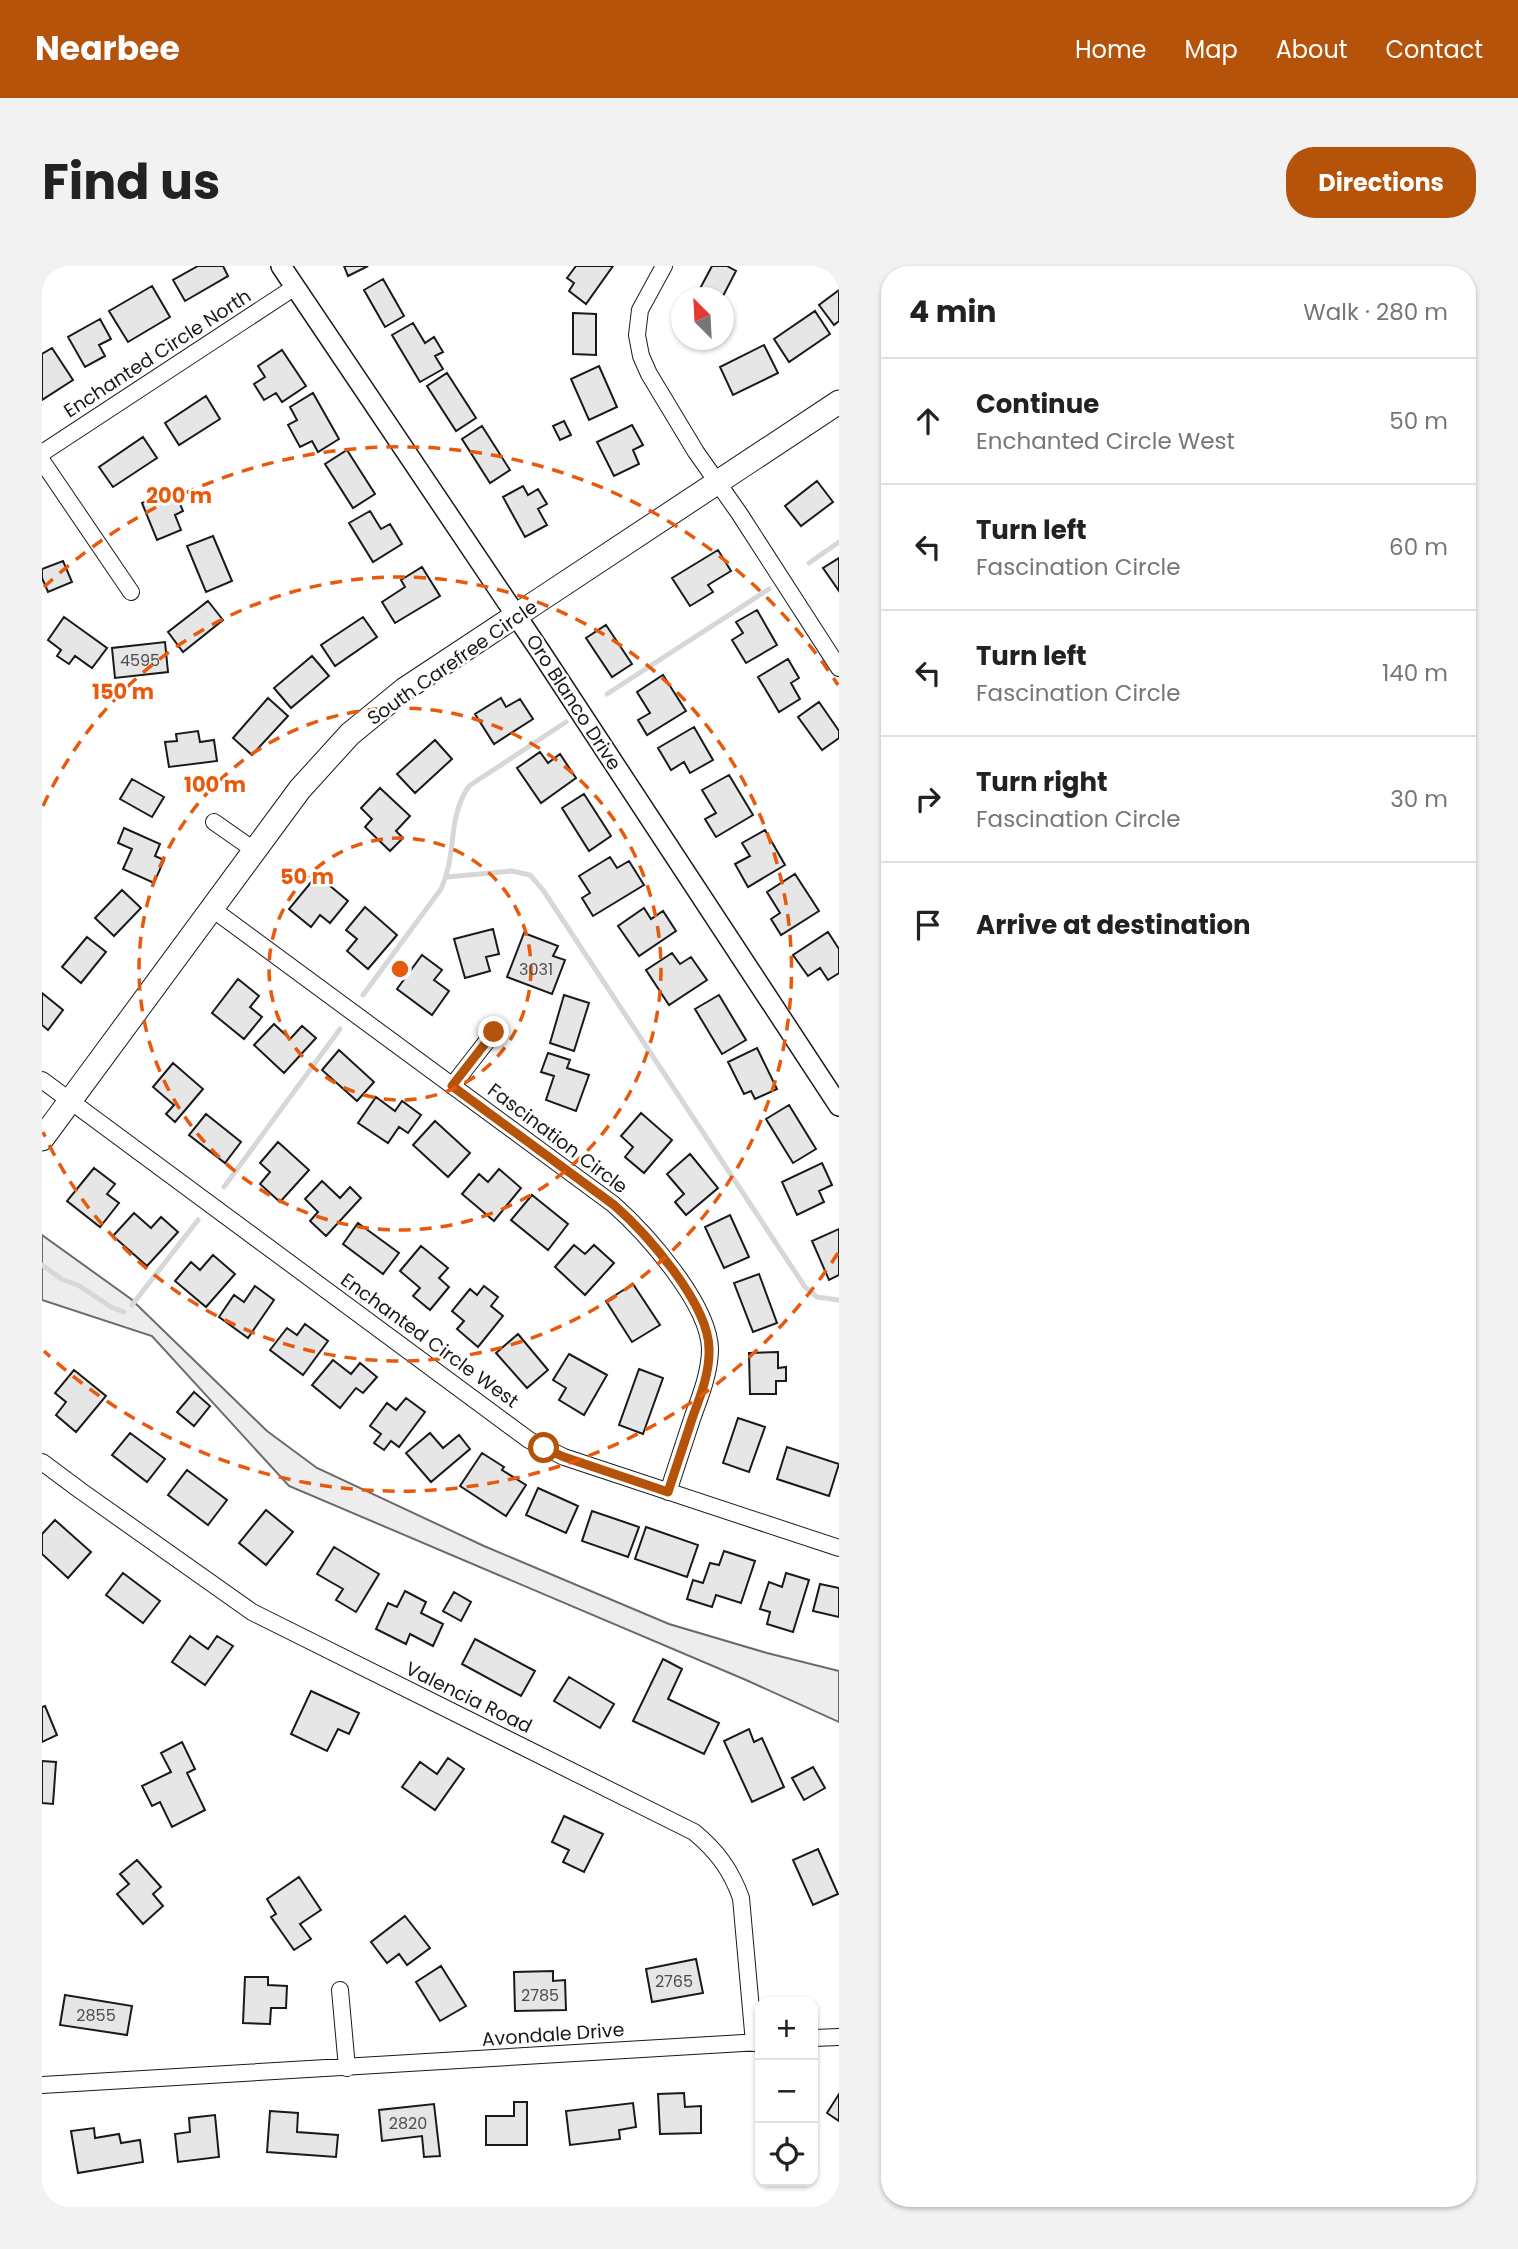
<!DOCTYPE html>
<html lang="en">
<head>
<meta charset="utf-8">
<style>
	body { margin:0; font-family:Poppins,sans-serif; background:#f2f2f2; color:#222 }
	.controls { position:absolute; right:21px; bottom:21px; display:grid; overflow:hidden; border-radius:14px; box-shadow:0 2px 5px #0004 }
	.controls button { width:63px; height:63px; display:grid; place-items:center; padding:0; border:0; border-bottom:2px solid #e0e0e0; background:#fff; color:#222; font:35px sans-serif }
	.compass { position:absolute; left:629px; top:21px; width:63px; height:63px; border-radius:50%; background:#fff; box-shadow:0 2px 5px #0004; rotate:336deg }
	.stop { position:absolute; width:21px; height:21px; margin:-16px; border:5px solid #b45309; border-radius:50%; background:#fff }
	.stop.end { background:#b45309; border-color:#fff; box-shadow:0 2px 7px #0008 }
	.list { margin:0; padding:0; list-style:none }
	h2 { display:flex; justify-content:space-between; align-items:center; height:91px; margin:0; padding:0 28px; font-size:30px }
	h2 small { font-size:23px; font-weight:400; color:#767676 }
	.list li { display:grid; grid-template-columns:46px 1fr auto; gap:21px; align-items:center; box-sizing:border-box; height:126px; padding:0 28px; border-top:2px solid #e0e0e0 }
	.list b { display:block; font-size:26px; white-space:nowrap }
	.list p { margin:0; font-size:23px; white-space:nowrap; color:#767676 }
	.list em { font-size:23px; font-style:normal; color:#767676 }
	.icon { flex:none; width:38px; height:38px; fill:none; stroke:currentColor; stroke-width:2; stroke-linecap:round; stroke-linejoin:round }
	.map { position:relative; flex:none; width:797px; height:1941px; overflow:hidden; border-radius:28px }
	header { display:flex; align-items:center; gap:42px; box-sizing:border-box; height:98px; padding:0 35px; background:#b45309; color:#fff }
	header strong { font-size:33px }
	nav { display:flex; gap:38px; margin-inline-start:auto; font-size:24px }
	.intro { display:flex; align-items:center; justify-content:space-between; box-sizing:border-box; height:168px; padding:0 42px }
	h1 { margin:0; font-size:49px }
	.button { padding:18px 32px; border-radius:28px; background:#b45309; color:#fff; font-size:24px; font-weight:700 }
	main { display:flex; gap:42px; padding:0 42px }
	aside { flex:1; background:#fff; border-radius:28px; box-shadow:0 2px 5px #0004 }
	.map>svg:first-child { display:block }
	.green { fill:#ededed; stroke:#6a6a6a; stroke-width:2 }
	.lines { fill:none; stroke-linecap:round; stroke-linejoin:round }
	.stream { stroke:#d7d7d7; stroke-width:5 }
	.building { fill:#e6e6e6; stroke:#1a1a1a; stroke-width:2 }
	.minor-casing { stroke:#1a1a1a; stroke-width:18 }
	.tertiary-casing { stroke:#1a1a1a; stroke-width:22 }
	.secondary-casing { stroke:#1a1a1a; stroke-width:25 }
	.minor { stroke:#fff; stroke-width:16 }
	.tertiary { stroke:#fff; stroke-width:19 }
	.secondary { stroke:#fff; stroke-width:23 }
	.route { stroke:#b45309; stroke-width:9 }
	.ring { fill:none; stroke:#e8590c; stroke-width:3.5; stroke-dasharray:12 9 }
	.labels { text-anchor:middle; stroke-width:5; stroke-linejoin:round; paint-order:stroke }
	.number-label { font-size:16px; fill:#4d4d4d }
	.street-label { font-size:19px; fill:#1a1a1a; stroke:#fff }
	.centre { fill:#e8590c; stroke:#fff; stroke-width:3.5 }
	.ring-label { font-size:21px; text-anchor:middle; font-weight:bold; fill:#e8590c; stroke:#fff; stroke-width:5; stroke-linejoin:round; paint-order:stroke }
</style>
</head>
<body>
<header>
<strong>Nearbee</strong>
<nav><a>Home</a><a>Map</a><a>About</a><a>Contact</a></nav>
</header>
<div class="intro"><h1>Find us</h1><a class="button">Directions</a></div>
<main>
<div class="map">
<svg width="797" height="1941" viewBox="0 0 797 1941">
	<rect width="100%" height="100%" fill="#fff"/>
	<path class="green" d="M 0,969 L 89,1033 L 225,1165 L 275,1202 L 442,1280 L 627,1358 L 725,1387 L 797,1405 L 797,1456 L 704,1414 L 247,1220 L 110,1070 L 0,1034 Z"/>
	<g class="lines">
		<path class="stream" d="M 767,297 L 797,276
			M 565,428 L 727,323
			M 405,611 L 470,605 L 488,609 L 501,624 L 763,1021 L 775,1031 L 797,1034
			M 321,729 L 399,623 C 416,586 404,554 427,520 L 524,456
			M 182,921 L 298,763
			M 0,999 L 21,1014 L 36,1019 L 69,1041 L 82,1046
			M 90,1039 L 156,954"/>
	</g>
	<path class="building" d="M 156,0 L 181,0 L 186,10 L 143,35 L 131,14 Z
		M 302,0 L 326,0 L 306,10 Z
		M 534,0 L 571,0 L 544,38 L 527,25 L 532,17 L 525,12 Z
		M 670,0 L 685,0 L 694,5 L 680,32 L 653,32 Z
		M 341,13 L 362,50 L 343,61 L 322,24 Z
		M 110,20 L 128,51 L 86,76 L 67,45 Z
		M 797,24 L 797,55 L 792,59 L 777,39 Z
		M 773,45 L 788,68 L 747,96 L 732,73 Z
		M 531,47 L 554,48 L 554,89 L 531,88 Z
		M 58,53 L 69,73 L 57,79 L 63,90 L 43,101 L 26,71 Z
		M 371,57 L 383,77 L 392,71 L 401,86 L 393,90 L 401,103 L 378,116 L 350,69 Z
		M 722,79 L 736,107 L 691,129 L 678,101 Z
		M 10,82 L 31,114 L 0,134 L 0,88 Z
		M 240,84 L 264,120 L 240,136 L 234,127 L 222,134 L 212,118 L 223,111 L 216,100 Z
		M 557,100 L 575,141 L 547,154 L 529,113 Z
		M 405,107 L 434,152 L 414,165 L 385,120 Z
		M 271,127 L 297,173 L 276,186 L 270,175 L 258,181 L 246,159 L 255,154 L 248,141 Z
		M 164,130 L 178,153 L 137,179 L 123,157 Z
		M 522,155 L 529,169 L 518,174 L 511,160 Z
		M 590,159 L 601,179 L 591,184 L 597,198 L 572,210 L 555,176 Z
		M 440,160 L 468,204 L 448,217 L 420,173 Z
		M 101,171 L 115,192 L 71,221 L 57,201 Z
		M 305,184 L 333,228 L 311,242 L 283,198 Z
		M 775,215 L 791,236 L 759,260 L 743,240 Z
		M 481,220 L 486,229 L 496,223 L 505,238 L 496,243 L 505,259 L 483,271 L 461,231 Z
		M 132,224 L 141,245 L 133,249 L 139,264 L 115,274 L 100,237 Z
		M 328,245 L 339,263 L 348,258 L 360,278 L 331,296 L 307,257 Z
		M 171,270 L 190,315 L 164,326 L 145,280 Z
		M 676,284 L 689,305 L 666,319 L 671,326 L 648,340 L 630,312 Z
		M 797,292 L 797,325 L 781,302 Z
		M 21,295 L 30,316 L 6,326 L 0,312 L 0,303 Z
		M 380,301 L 398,330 L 353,357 L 340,336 L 363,321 L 359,314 Z
		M 166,335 L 181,354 L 141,386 L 126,366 Z
		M 715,344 L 735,379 L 704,397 L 690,374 L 701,367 L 694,356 Z
		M 22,351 L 65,382 L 50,402 L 33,390 L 27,398 L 15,390 L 19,384 L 6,374 Z
		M 321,351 L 335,371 L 293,400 L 279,379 Z
		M 564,359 L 590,398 L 570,411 L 544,372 Z
		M 123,376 L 126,406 L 73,412 L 70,382 Z
		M 270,390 L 287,410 L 249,442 L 232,422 Z
		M 746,393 L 757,412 L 749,417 L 758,433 L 737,446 L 716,411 Z
		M 621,409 L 644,445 L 605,469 L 596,454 L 608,447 L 595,426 Z
		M 226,432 L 246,450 L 210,489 L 191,472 Z
		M 459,432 L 464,441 L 478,433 L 491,453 L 452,478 L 433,448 Z
		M 777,436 L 797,465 L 797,472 L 780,484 L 756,451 Z
		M 652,461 L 671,494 L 648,507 L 642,496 L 629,504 L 616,482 Z
		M 156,465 L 158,476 L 172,474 L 175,495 L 127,501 L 123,476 L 135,475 L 134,468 Z
		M 393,474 L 410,493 L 373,527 L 355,508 Z
		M 498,486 L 506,497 L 518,488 L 534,512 L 499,537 L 475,502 Z
		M 687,509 L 711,549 L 674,571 L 663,553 L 674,547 L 660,524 Z
		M 90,513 L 122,531 L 110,551 L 78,533 Z
		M 338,522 L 368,550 L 354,565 L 361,572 L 348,585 L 323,561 L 330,553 L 319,542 Z
		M 542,528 L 569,570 L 547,585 L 520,542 Z
		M 82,562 L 118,578 L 113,590 L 122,594 L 112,617 L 81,603 L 90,583 L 76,577 Z
		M 723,564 L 743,599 L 706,621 L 693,598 L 708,590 L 700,577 Z
		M 568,591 L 575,602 L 587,595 L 602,619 L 551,650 L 540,632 L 548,627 L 537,610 Z
		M 753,608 L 777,645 L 739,669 L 729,653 L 738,647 L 725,626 Z
		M 275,609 L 306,635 L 288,657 L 278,649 L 269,661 L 247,643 Z
		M 80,624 L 99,642 L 72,670 L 53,652 Z
		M 323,641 L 355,669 L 326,703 L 305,685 L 315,673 L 304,664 Z
		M 602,642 L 609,653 L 621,645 L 634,665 L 597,690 L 576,660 Z
		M 451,663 L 457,688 L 444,691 L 448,705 L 423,712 L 412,673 Z
		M 786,666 L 797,683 L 797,707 L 786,714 L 778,702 L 766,710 L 751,689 Z
		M 482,667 L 516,680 L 511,690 L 523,694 L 510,728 L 465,711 Z
		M 45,671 L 64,686 L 39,717 L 20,701 Z
		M 630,687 L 638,698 L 649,691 L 665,714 L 627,739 L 604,704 Z
		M 380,689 L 400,704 L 392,714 L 407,725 L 390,749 L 355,723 Z
		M 196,713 L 217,730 L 208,741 L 220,751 L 202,773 L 170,747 Z
		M 0,727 L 21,744 L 6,764 L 0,759 Z
		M 522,729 L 547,737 L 532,785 L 508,777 Z
		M 677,729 L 704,774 L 680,788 L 653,743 Z
		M 232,758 L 248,773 L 260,760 L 274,772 L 242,807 L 212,779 Z
		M 715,782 L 735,823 L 713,833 L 709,825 L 702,828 L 686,796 Z
		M 297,784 L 332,816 L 315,835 L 280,804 Z
		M 506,787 L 528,794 L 525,802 L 547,809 L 534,845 L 504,834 L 512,810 L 499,806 Z
		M 131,797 L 161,823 L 133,856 L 124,848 L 132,839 L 111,821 Z
		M 334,831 L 353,845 L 360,835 L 379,849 L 366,867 L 357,861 L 346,877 L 316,857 Z
		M 747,839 L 774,883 L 751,897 L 724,853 Z
		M 599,847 L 630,874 L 602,907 L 583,891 L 591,881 L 579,870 Z
		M 164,848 L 199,876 L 183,897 L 147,869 Z
		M 393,855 L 428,887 L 406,911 L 371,879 Z
		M 236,876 L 267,904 L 238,936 L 218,918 L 228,906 L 218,897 Z
		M 648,888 L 676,922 L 644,949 L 633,936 L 642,928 L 625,908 Z
		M 780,897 L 790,919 L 777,925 L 782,936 L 755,949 L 740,916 Z
		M 52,902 L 73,918 L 65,928 L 77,937 L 58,961 L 25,935 Z
		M 457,903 L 479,922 L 452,955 L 420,928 L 437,908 L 446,916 Z
		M 280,915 L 298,932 L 308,921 L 319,932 L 284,970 L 268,955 L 276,946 L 263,933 Z
		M 490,929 L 526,958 L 506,984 L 469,954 Z
		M 92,947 L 109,962 L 119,951 L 136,966 L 105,1000 L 71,970 Z
		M 688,949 L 707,991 L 682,1002 L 663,961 Z
		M 316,957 L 357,987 L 341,1008 L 301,978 Z
		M 797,963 L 797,1009 L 787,1014 L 770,975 Z
		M 532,979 L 543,988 L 552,979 L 572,997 L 543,1029 L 513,1001 Z
		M 379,980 L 406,1002 L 397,1012 L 407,1021 L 388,1044 L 371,1030 L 378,1022 L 358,1005 Z
		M 171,989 L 193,1008 L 164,1041 L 133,1015 L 149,996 L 158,1004 Z
		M 717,1008 L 735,1057 L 711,1066 L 692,1017 Z
		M 591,1018 L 618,1059 L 590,1076 L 564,1035 Z
		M 213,1020 L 232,1034 L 206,1072 L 177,1051 L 192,1029 L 202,1036 Z
		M 442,1020 L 456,1031 L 449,1040 L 461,1050 L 436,1081 L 415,1063 L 422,1055 L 410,1045 L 428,1023 L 435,1029 Z
		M 263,1058 L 286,1075 L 261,1109 L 228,1084 L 245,1062 L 255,1069 Z
		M 476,1068 L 506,1104 L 485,1122 L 454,1087 Z
		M 736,1086 L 736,1102 L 744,1101 L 744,1115 L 734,1115 L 734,1128 L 708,1128 L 707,1087 Z
		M 527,1088 L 565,1109 L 542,1149 L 517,1134 L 524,1122 L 511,1114 Z
		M 291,1094 L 309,1108 L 318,1097 L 335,1111 L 321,1127 L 314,1122 L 298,1142 L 270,1119 Z
		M 597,1103 L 621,1112 L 601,1168 L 577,1159 Z
		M 32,1104 L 64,1130 L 34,1166 L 14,1149 L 24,1136 L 13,1127 Z
		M 152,1126 L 168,1140 L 152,1160 L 135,1146 Z
		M 364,1132 L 383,1146 L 357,1181 L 349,1175 L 342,1184 L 332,1177 L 339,1168 L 328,1160 L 345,1137 L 354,1144 Z
		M 696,1152 L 723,1161 L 707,1206 L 681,1197 Z
		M 88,1167 L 123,1193 L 105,1216 L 70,1189 Z
		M 388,1167 L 401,1182 L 417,1169 L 428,1183 L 389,1216 L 364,1187 Z
		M 745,1181 L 797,1198 L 787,1230 L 735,1213 Z
		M 440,1187 L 462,1201 L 460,1204 L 484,1219 L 464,1250 L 418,1220 Z
		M 145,1204 L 185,1234 L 166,1259 L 126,1229 Z
		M 496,1222 L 536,1240 L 524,1267 L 484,1249 Z
		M 224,1244 L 251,1266 L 224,1299 L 197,1277 Z
		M 550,1245 L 597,1261 L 586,1291 L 540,1275 Z
		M 13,1254 L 49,1286 L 26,1312 L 0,1288 L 0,1268 Z
		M 604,1261 L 656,1279 L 645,1311 L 593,1293 Z
		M 292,1281 L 337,1308 L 314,1346 L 294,1334 L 301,1323 L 275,1308 Z
		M 682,1285 L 713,1295 L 699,1337 L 674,1329 L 670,1341 L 645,1333 L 651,1314 L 661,1317 L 668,1297 L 677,1299 Z
		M 81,1307 L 118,1335 L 101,1357 L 64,1329 Z
		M 744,1307 L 767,1314 L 751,1366 L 725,1358 L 728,1346 L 718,1343 L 727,1316 L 740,1321 Z
		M 778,1318 L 797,1322 L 797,1351 L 771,1345 Z
		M 363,1325 L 384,1336 L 379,1347 L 401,1358 L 391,1380 L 368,1368 L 364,1378 L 334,1363 L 346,1337 L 355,1341 Z
		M 412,1326 L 429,1336 L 419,1355 L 401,1345 Z
		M 148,1370 L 166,1383 L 175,1370 L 191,1380 L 163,1419 L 130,1396 Z
		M 433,1373 L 493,1405 L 479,1430 L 420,1398 Z
		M 621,1393 L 640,1403 L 626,1433 L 677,1457 L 662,1488 L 591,1455 Z
		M 527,1411 L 572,1438 L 558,1462 L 512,1435 Z
		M 269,1425 L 317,1447 L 307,1468 L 296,1463 L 285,1485 L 249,1468 Z
		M 3,1440 L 15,1469 L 0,1476 L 0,1441 Z
		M 707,1463 L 712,1476 L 720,1472 L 742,1521 L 710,1536 L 682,1475 Z
		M 140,1476 L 153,1503 L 145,1507 L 163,1544 L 130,1561 L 118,1536 L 110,1540 L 100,1520 L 129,1506 L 119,1487 Z
		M 406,1492 L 422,1503 L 393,1544 L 360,1521 L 378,1496 L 395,1508 Z
		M 0,1495 L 14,1496 L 11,1538 L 0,1537 Z
		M 771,1501 L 783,1522 L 762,1534 L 750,1512 Z
		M 522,1550 L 561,1568 L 542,1606 L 521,1596 L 527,1584 L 510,1576 Z
		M 776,1583 L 796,1628 L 771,1639 L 751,1594 Z
		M 95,1594 L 119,1621 L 111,1628 L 121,1640 L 101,1658 L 75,1628 L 87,1618 L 78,1608 Z
		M 257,1611 L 279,1644 L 258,1658 L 269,1673 L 252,1684 L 229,1651 L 234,1648 L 225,1633 Z
		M 363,1650 L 388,1682 L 365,1699 L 357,1688 L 345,1697 L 329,1676 Z
		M 654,1693 L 661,1727 L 610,1736 L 604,1703 Z
		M 399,1700 L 424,1740 L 398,1755 L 374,1716 Z
		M 511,1705 L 511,1715 L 523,1714 L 524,1744 L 473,1745 L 472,1706 Z
		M 203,1711 L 226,1711 L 226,1719 L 245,1720 L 244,1742 L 229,1742 L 228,1758 L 201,1757 Z
		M 23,1729 L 90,1740 L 85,1769 L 18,1759 Z
		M 642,1827 L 643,1841 L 659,1840 L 659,1867 L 618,1868 L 616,1828 Z
		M 797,1828 L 797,1855 L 785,1847 Z
		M 472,1836 L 485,1836 L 485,1879 L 444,1879 L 444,1850 L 472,1850 Z
		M 591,1837 L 594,1861 L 577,1864 L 578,1873 L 528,1879 L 524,1845 Z
		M 392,1838 L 398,1890 L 382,1891 L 380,1870 L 340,1875 L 337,1844 Z
		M 228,1845 L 256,1847 L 255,1866 L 296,1869 L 294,1891 L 225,1886 Z
		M 173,1849 L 177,1891 L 136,1896 L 133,1868 L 148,1866 L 147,1852 Z
		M 52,1862 L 53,1872 L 77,1868 L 79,1877 L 98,1874 L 101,1896 L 36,1907 L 29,1865 Z"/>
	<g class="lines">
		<g class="minor-casing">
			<path id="minor" d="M 622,0 L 598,44 L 595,69 L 599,90 L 607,108 L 654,186 L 697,247 L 797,402
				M 0,187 L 253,21
				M 0,195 L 89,326
				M 172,556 L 212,584
				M 169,642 L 571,938 C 604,967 667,1038 668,1083 C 668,1105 659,1129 651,1150 C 643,1175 634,1201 626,1226
				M 0,814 L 487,1174 L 522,1191 L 797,1282
				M 410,820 L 452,766
				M 0,1196 L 39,1225 L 210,1346 L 652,1566 C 675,1585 689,1604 699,1632 L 712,1777
				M 298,1724 L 305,1802
				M 771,1772 L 797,1771
				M 0,1819 L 718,1776"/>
		</g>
		<g class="tertiary-casing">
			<path id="tertiary" d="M 239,0 L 498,385 L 797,840"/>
		</g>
		<g class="secondary-casing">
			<path id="secondary" d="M 0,873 L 258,523 L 308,468 L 363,423 L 797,136"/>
		</g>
		<use href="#minor" class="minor"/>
		<use href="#tertiary" class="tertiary"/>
		<use href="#secondary" class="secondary"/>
	</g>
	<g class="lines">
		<path class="route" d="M 452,766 L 410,820 L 572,939 C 604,967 667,1038 667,1083 C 668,1105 659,1129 651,1150 C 643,1175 634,1201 626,1226 L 522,1191 L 502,1182"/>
	</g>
	<g class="ring">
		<circle cx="358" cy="703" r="131"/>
		<circle cx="358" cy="703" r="261"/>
		<path d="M1 540A392 392 0 1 1 1 866"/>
		<path d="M796 987A522 522 0 0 1 2 1085M2 321A522 522 0 0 1 796 419"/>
	</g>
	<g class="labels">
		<g class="number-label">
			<text x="98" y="400">4595</text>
			<text x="494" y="709">3031</text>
			<text x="632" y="1721">2765</text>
			<text x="498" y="1735">2785</text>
			<text x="54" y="1755">2855</text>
			<text x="366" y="1863">2820</text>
		</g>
		<g class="street-label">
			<text transform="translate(115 87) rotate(-33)" y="7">Enchanted Circle North</text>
			<text transform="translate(410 396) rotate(-35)" y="7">South Carefree Circle</text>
			<text transform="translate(532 436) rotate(57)" y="7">Oro Blanco Drive</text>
			<text transform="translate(516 872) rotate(37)" y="7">Fascination Circle</text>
			<text transform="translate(388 1074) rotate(36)" y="7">Enchanted Circle West</text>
			<text transform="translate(427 1431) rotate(26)" y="7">Valencia Road</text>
			<text transform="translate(511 1768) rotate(-4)" y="7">Avondale Drive</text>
		</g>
	</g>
	<circle cx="358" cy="703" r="10" class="centre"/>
	<g class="ring-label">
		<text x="137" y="237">200 m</text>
		<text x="81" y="433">150 m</text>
		<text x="173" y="526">100 m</text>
		<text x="265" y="618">50 m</text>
	</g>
</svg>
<div class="controls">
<button>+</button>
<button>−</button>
<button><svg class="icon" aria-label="locate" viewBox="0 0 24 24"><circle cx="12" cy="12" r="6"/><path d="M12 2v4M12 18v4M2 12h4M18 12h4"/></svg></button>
</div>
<svg class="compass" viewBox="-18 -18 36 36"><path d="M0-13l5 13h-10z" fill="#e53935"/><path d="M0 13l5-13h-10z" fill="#767676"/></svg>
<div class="stop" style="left:502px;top:1182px"></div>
<div class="stop end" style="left:452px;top:766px"></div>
</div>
<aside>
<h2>4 min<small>Walk · 280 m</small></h2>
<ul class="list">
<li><svg class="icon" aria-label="ahead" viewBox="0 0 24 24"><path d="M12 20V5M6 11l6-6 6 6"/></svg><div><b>Continue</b><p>Enchanted Circle West</p></div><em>50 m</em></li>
<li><svg class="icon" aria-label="left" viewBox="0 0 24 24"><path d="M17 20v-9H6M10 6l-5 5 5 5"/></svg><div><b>Turn left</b><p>Fascination Circle</p></div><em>60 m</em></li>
<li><svg class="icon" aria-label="left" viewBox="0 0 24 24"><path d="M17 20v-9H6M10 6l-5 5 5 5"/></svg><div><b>Turn left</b><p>Fascination Circle</p></div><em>140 m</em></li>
<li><svg class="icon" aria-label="right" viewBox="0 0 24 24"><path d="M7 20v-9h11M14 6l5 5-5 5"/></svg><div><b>Turn right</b><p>Fascination Circle</p></div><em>30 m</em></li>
<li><svg class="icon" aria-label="arrive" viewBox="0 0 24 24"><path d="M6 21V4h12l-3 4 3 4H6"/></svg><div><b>Arrive at destination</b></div></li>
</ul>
</aside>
</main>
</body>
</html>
